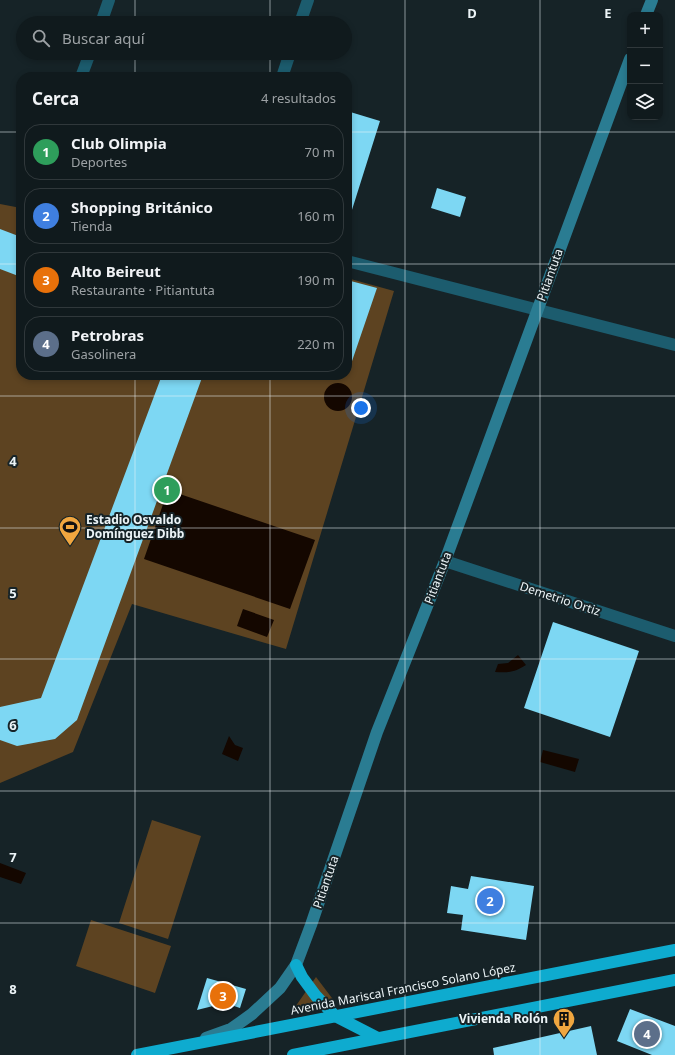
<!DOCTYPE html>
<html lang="es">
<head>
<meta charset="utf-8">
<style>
	body { margin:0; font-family:"Noto Sans",sans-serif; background:#1e272a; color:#f1f3f6 }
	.controls { position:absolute; right:12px; top:12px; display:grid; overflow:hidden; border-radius:8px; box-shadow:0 2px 6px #0003 }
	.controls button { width:36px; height:36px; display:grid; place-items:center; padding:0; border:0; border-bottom:1px solid #30383b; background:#101a1d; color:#f1f3f6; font:20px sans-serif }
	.you { position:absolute; left:361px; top:408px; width:14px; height:14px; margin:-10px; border:3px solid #fff; border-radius:50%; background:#1a73e8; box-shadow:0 0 0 6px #1a73e833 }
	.badge { display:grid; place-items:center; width:26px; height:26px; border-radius:50%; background:#7c3aed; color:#fff; font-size:13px; font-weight:700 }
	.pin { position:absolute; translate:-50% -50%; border:2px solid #fff; box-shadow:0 1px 4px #0006 }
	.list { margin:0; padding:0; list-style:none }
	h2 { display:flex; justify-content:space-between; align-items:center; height:52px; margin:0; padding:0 16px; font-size:17px }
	h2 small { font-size:13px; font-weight:400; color:#9ca1a4 }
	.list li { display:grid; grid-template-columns:26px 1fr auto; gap:12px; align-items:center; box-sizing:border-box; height:56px; margin:0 8px 8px; padding:0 8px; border:1px solid #30383b; border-radius:16px }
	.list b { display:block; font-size:15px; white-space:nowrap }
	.list p { margin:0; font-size:13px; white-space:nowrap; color:#9ca1a4 }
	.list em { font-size:13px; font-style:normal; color:#9ca1a4 }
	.icon { flex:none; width:22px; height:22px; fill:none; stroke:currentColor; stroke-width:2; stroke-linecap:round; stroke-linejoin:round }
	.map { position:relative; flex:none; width:675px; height:1055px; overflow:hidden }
	.search { position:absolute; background:#101a1d; box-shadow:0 2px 6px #0003; left:16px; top:16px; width:336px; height:44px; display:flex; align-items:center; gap:10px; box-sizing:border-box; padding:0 14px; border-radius:22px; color:#9ca1a4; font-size:15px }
	.panel { position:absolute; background:#101a1d; box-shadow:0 2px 6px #0003; left:16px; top:72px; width:336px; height:308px; border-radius:16px }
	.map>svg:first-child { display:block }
	.green { fill:#5d4321 }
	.water { fill:#140700 }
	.building { fill:#7dd7f3 }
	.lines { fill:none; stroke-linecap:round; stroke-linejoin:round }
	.street { stroke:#1c5c6e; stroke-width:12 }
	.secondary { stroke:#2a7c92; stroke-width:12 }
	.highway { stroke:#0eabcf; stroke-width:12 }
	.grid { fill:none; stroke:#ecf4f7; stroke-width:1; stroke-opacity:0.55 }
	.labels { text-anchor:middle; stroke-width:4; stroke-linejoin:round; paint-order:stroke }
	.street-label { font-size:12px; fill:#ecf4f7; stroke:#162327 }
	.poi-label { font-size:12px; font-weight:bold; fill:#ecf4f7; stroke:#162327; text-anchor:start }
	.grid-label { font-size:13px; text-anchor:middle; font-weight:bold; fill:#ecf4f7; stroke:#162327; stroke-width:4; stroke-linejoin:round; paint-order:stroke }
</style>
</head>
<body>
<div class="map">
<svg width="675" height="1055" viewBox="0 0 675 1055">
	<rect width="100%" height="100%" fill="#162327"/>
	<path class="green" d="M 0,204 L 21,208 L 21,375 L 347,375 L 347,278 L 394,291 L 286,649 L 132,604 L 73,752 L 0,783 Z
		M 152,820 L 201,836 L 168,939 L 119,923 Z
		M 91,920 L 171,946 L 155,993 L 76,966 Z
		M 316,977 L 335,1002 L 293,1010 Z"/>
	<path class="water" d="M324 397a14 14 0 1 1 28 0a14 14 0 1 1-28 0Z
		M 168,490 L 315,540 L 290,609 L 144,559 Z
		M 243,609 L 274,620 L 267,637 L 237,626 Z
		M 518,655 L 526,665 C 515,672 509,673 495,672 L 498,664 L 508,663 Z
		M 229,736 L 235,745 L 243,748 L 238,761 L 222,754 Z
		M 543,750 L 579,759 L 575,772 L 540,762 Z
		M 0,863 L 26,873 L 21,884 L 0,877 Z"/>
	<path class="building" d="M 347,111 L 380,121 L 351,213 L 347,213 Z
		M 437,188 L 466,197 L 460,217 L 431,208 Z
		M 0,229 L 21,237 L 21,277 L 0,269 Z
		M 347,280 L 377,288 L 350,367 L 347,366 Z
		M 162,375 L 203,375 L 77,720 L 55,739 L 17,746 L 0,740 L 0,707 L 41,698 Z
		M 553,622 L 639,651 L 610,737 L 524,708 Z
		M 471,876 L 534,886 L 526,940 L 461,930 L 463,915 L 447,913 L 451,886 L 468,889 Z
		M 207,978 L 246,989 L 240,1008 L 225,1003 L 197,1010 Z
		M 630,1009 L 675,1026 L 675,1055 L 652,1055 L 617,1041 Z
		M 591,1026 L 597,1055 L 494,1055 L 493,1048 Z"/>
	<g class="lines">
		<path class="street" d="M 101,23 L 109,0
			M 300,23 L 308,0
			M 81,77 L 90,53
			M 282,77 L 290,53
			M 347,261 L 675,345
			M 445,561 L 675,636"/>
		<path class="secondary" d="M 646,15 L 652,0
			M 206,1038 L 231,1029 L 252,1014 L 280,988 L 296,965 L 311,925 L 377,732 L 445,561 L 630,59"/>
		<path class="highway" d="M 296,965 L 302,977 L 316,996 L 335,1016 L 378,1038
			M 137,1055 L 675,950
			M 293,1055 L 675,980"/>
	</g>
	<path class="grid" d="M 135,0 L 135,23M 270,0 L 270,23M 405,0 L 405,1055M 540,0 L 540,1055M 135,53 L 135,77M 270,53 L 270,77M 0,132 L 21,132M 347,132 L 675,132M 0,264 L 21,264M 347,264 L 675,264M 135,375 L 135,1055M 270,375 L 270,1055M 0,396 L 675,396M 0,528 L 675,528M 0,659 L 675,659M 0,791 L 675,791M 0,923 L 675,923"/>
	<defs>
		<g id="stadium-pin" transform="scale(1.15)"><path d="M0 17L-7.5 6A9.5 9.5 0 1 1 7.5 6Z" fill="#f0a63f" stroke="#162327"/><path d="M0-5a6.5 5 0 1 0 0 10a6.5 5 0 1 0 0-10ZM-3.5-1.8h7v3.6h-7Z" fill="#111"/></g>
		<g id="building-pin" transform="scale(1.15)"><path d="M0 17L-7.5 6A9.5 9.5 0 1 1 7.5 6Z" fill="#f0a63f" stroke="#162327"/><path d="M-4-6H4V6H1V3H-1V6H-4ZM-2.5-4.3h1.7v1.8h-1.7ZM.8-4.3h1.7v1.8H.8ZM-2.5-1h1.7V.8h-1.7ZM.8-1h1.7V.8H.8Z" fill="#111"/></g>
	</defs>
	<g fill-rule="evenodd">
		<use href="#stadium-pin" x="70" y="527"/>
		<use href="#building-pin" x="564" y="1019"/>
	</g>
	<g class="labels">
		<g class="street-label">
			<text transform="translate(550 275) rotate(-70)" y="4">Pitiantuta</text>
			<text transform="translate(438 578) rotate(-69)" y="4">Pitiantuta</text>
			<text transform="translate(560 599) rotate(18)" y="4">Demetrio Ortiz</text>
			<text transform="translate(326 882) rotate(-71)" y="4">Pitiantuta</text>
			<text transform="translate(403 989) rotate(-11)" y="4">Avenida Mariscal Francisco Solano López</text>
		</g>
		<g class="poi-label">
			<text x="86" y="524">Estadio Osvaldo<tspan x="86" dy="14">Domínguez Dibb</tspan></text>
			<text x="548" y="1023" text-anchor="end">Vivienda Rolón</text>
		</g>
	</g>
	<g class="grid-label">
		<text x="472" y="18">D</text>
		<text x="608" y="18">E</text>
		<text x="13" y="466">4</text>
		<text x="13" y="598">5</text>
		<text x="13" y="730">6</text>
		<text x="13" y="862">7</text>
		<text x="13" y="994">8</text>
	</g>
</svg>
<div class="controls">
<button>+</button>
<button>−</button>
<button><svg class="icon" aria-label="layers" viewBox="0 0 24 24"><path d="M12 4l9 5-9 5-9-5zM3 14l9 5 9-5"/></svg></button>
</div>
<div class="you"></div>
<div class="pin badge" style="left:167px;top:490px;background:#2e9e5b">1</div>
<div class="pin badge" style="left:490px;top:901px;background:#3f7fe0">2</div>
<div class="pin badge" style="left:223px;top:996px;background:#e8710a">3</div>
<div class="pin badge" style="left:647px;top:1034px;background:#5c6f8a">4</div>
<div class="search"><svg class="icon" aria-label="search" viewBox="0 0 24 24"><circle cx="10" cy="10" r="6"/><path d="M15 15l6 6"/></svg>Buscar aquí</div>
<section class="panel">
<h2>Cerca<small>4 resultados</small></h2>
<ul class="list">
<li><span class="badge" style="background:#2e9e5b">1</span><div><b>Club Olimpia</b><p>Deportes</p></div><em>70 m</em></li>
<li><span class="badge" style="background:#3f7fe0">2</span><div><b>Shopping Británico</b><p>Tienda</p></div><em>160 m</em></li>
<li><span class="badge" style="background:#e8710a">3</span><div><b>Alto Beireut</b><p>Restaurante · Pitiantuta</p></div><em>190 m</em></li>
<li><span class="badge" style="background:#5c6f8a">4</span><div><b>Petrobras</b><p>Gasolinera</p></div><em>220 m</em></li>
</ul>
</section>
</div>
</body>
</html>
